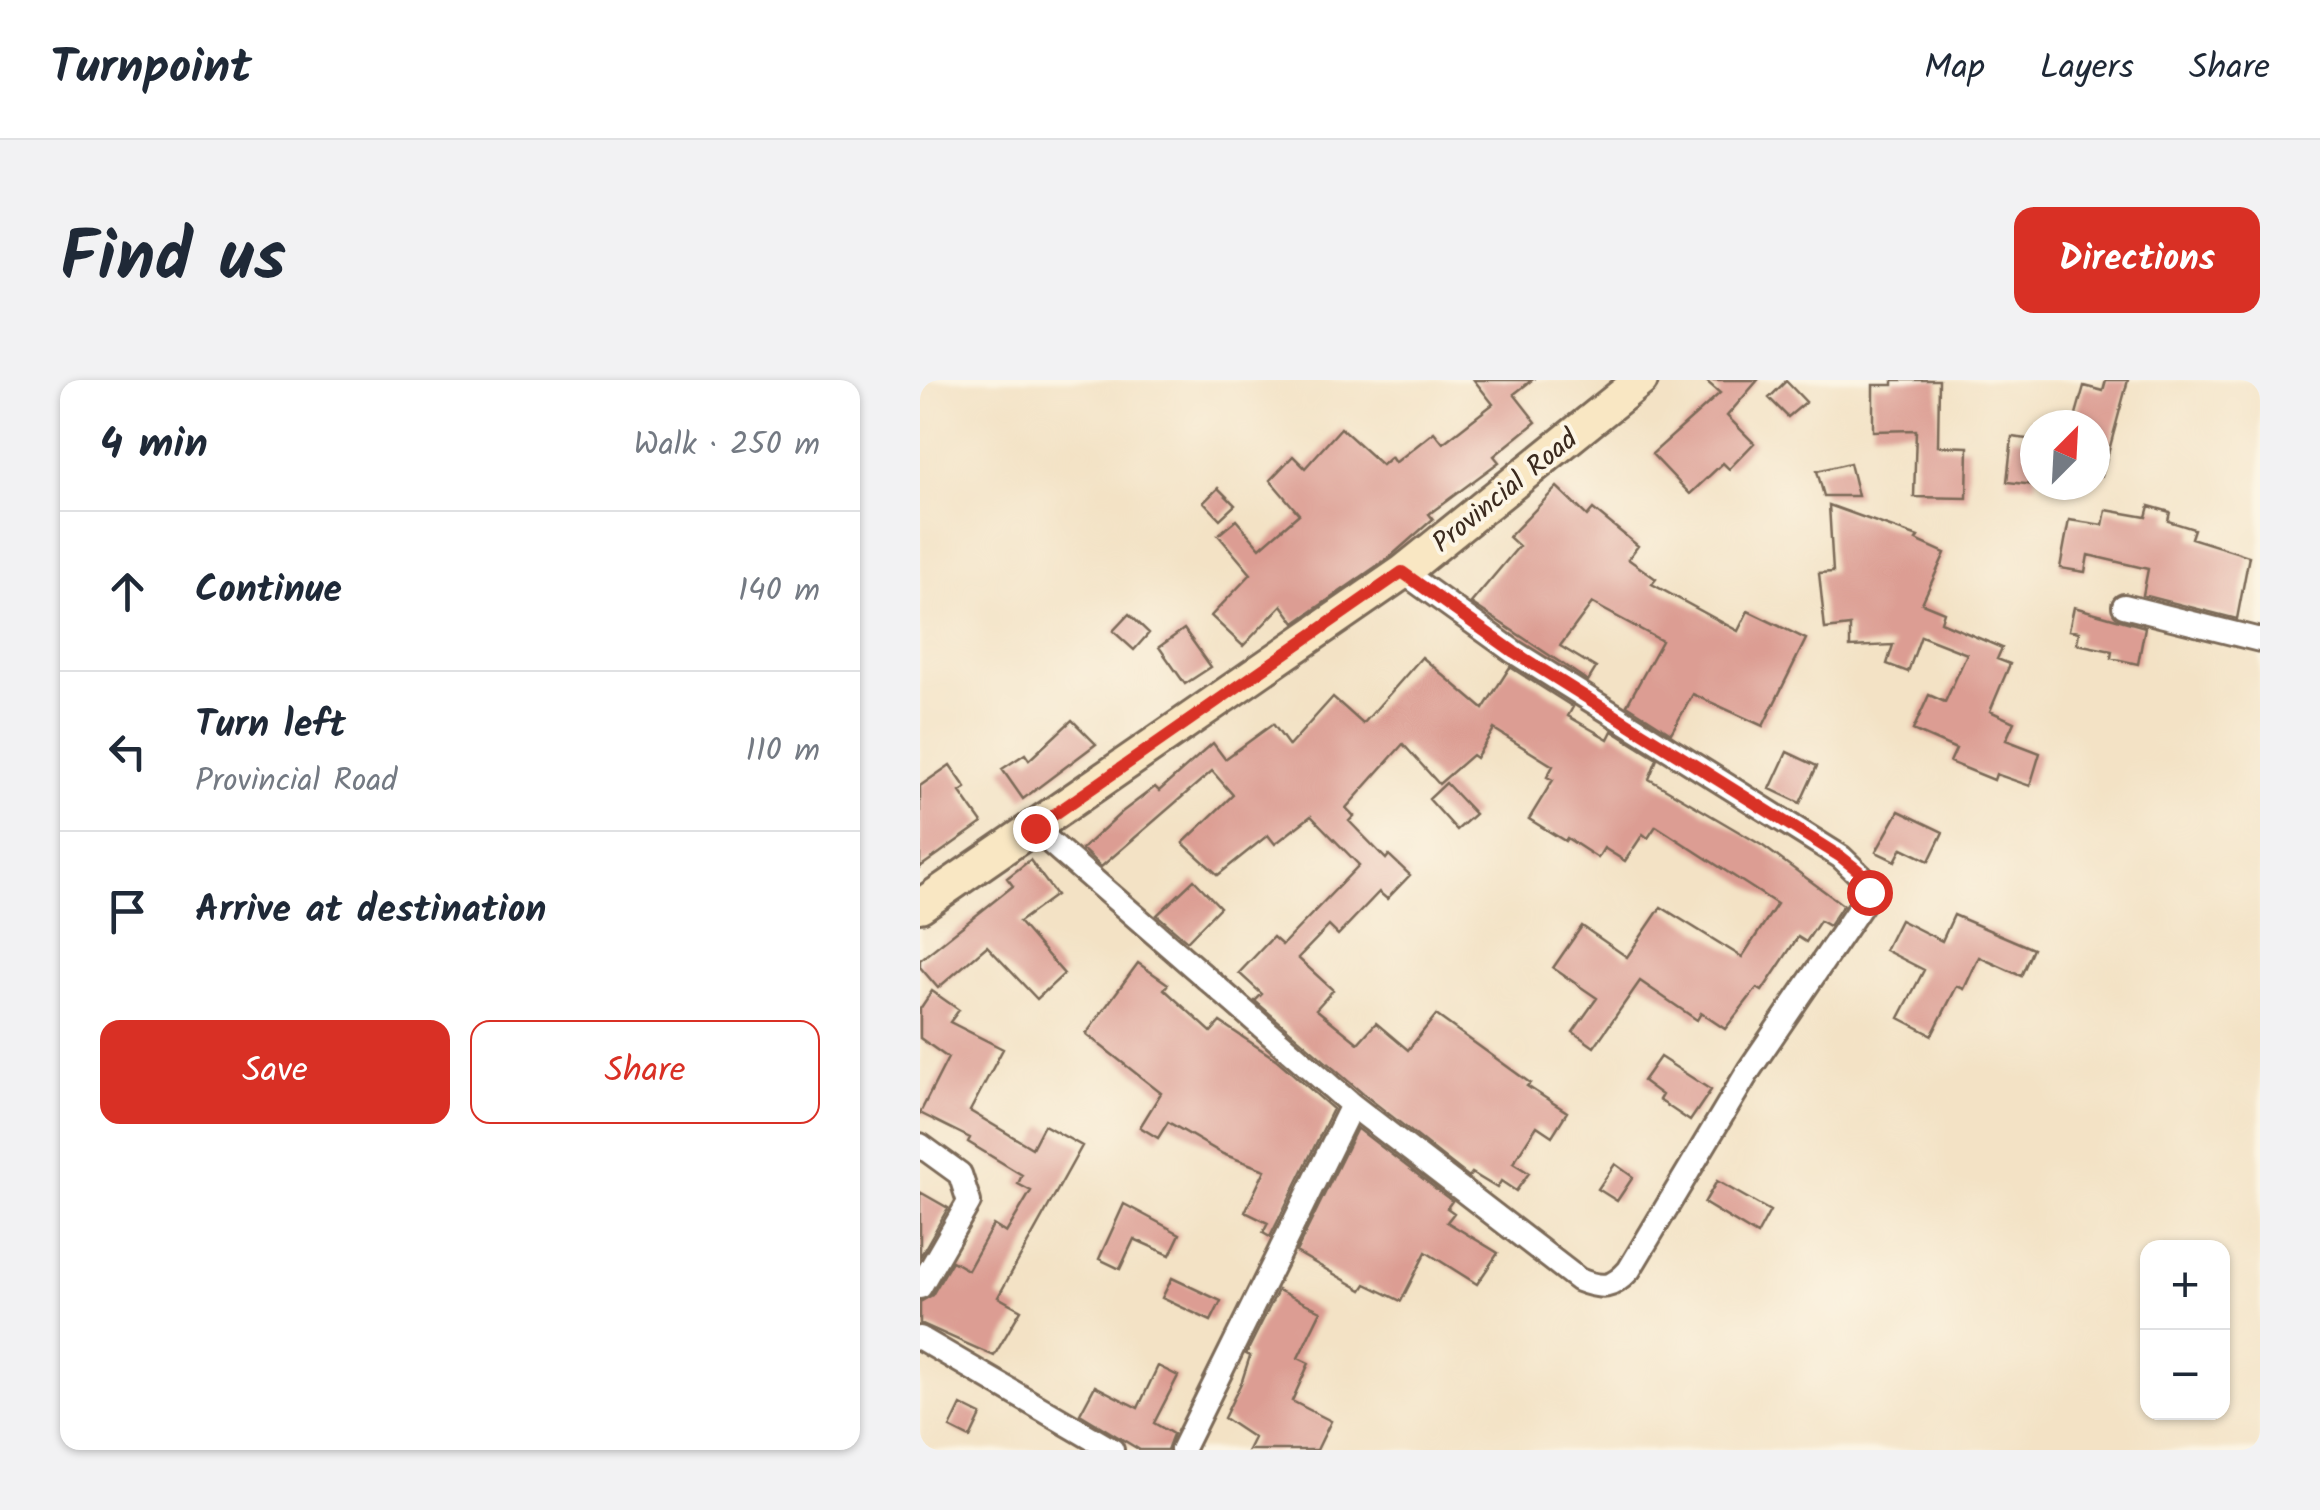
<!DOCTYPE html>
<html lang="en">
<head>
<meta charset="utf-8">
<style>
	body { margin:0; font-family:Kalam,sans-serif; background:#f2f2f3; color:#1f2937 }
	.controls { position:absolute; right:30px; bottom:30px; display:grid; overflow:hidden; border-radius:20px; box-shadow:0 2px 8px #0004 }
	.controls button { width:90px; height:90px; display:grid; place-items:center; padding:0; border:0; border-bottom:2px solid #e0e1e3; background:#fff; color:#1f2937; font:50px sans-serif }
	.compass { position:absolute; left:1100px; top:30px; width:90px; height:90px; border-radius:50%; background:#fff; box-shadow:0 2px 8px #0004; rotate:24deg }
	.stop { position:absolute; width:30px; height:30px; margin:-22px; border:8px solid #d93025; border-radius:50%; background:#fff }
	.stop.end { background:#d93025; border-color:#fff; box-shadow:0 2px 10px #0008 }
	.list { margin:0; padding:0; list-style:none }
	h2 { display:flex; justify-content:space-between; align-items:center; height:130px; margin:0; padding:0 40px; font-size:42px }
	h2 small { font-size:32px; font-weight:400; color:#747a83 }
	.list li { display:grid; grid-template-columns:65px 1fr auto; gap:30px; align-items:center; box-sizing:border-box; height:160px; padding:0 40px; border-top:2px solid #e0e1e3 }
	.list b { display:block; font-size:38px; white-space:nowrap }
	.list p { margin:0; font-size:32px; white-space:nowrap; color:#747a83 }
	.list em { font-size:32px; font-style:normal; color:#747a83 }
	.actions { display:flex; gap:20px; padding:30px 40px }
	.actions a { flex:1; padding:22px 0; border:2px solid #d93025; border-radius:20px; text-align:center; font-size:35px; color:#d93025 }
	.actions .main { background:#d93025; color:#fff }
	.icon { flex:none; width:55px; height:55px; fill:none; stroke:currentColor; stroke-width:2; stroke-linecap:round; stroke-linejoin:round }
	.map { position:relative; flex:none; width:1340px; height:1070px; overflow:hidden; border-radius:20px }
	header { display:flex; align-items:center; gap:60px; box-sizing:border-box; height:140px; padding:0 50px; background:#fff; border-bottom:2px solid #e0e1e3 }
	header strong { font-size:48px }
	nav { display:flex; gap:55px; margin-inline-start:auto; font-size:35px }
	.intro { display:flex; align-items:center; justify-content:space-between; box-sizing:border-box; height:240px; padding:0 60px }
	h1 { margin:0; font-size:70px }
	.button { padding:25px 45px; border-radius:20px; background:#d93025; color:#fff; font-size:35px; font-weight:700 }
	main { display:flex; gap:60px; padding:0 60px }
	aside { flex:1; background:#fff; border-radius:20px; box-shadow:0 2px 8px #0004 }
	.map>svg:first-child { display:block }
	.building { fill:#dc9d93 }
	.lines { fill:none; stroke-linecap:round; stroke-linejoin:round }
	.street-casing { stroke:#7b6a58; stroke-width:28 }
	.secondary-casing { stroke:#7b6a58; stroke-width:38 }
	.street { stroke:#fff; stroke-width:22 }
	.secondary { stroke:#f9e7c3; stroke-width:32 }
	.route { stroke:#d93025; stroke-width:12 }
	.labels { text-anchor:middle; stroke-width:8; stroke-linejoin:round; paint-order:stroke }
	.street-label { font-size:28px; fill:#3b2a1e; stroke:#fcf5e5 }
</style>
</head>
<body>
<header>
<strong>Turnpoint</strong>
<nav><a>Map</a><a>Layers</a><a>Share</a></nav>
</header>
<div class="intro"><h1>Find us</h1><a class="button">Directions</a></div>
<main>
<aside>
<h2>4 min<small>Walk · 250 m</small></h2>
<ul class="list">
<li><svg class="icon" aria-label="ahead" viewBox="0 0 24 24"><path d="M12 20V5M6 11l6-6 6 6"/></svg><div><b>Continue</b></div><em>140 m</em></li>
<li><svg class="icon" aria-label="left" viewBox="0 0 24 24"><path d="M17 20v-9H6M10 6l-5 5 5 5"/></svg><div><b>Turn left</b><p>Provincial Road</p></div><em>110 m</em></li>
<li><svg class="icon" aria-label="arrive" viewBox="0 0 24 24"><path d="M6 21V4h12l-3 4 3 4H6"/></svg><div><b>Arrive at destination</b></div></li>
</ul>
<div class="actions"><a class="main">Save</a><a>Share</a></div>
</aside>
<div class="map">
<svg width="1340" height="1070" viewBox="0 0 1340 1070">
	<rect width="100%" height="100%" fill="#fcf5e5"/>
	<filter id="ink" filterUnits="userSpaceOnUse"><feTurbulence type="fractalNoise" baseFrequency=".01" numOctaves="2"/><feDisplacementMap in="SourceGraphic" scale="20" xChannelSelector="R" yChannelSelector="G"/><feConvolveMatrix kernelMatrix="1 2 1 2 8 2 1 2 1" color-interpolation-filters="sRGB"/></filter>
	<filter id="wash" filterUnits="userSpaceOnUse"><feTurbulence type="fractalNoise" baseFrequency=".0048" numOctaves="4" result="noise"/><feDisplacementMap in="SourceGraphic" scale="40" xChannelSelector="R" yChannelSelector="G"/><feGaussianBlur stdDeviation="2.25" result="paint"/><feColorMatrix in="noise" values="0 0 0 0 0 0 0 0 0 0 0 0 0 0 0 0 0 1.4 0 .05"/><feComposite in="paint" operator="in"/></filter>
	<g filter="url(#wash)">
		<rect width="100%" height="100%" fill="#f3e2c5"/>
		<g id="blocks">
			<path class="building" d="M 554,0 L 612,0 L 594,14 L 616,42 L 574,76 L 579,82 L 509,134 L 513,139 L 471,176 L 375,243 L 362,225 L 323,266 L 291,236 L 331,194 L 298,155 L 316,140 L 340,168 L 379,134 L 350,100 L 373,76 L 385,88 L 421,48 L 462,85 L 471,77 L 475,83 L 514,52 L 523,63 L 573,24 Z
				M 785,0 L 838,0 L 807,36 L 834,63 L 809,89 L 803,83 L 770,114 L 732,74 L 800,13 Z
				M 973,0 L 1019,0 L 1018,66 L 1048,67 L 1047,118 L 994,117 L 996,50 L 953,51 L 953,5 L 973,5 Z
				M 1186,0 L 1208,0 L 1182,96 L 1175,95 L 1175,45 L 1153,45 L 1164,6 L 1183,11 Z
				M 866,1 L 886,22 L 868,37 L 849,18 Z
				M 1092,57 L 1115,60 L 1115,105 L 1087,102 Z
				M 930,83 L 938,116 L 904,116 L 897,91 Z
				M 637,107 L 667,136 L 673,129 L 718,166 L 708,179 L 736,199 L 732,204 L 818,251 L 828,231 L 886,259 L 843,346 L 773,314 L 751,353 L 707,325 L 742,261 L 672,223 L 640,266 L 676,288 L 668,301 L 551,223 L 599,166 L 589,157 Z
				M 298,108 L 315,125 L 300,139 L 284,122 Z
				M 909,125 L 998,157 L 996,160 L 1025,173 L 1002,223 L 1024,232 L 1021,242 L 1082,268 L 1077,279 L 1090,284 L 1070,331 L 1094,342 L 1086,360 L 1120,373 L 1110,406 L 1076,394 L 1074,400 L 1030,382 L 1036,369 L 993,350 L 1009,315 L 1025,322 L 1047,274 L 1001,256 L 988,292 L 967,284 L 973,265 L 930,267 L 930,246 L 905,249 L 899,193 L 913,192 Z
				M 1229,126 L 1250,132 L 1248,141 L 1274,149 L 1271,158 L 1329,176 L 1317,239 L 1223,215 L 1228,189 L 1168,175 L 1165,192 L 1140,188 L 1149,140 L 1183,145 L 1186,130 L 1226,137 Z
				M 1154,227 L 1225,247 L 1218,284 L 1191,278 L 1192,271 L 1157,264 L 1159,252 L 1149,250 Z
				M 209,234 L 229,253 L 214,270 L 193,251 Z
				M 264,249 L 291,287 L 265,304 L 239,267 Z
				M 502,277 L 563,329 L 590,287 L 653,327 L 648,336 L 688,359 L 692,351 L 737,379 L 729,399 L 843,466 L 923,525 L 909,546 L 900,541 L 886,562 L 878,557 L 842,611 L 837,608 L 805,649 L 781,633 L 777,640 L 720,601 L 674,667 L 653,652 L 677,618 L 633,588 L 662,546 L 707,577 L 741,527 L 822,577 L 857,524 L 736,446 L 728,458 L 723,454 L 705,481 L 684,468 L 678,478 L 647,458 L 645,461 L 609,439 L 633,400 L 627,397 L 633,386 L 574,349 L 556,378 L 552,375 L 519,404 L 483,364 L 426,428 L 434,436 L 429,441 L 466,479 L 469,475 L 490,495 L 467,519 L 459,512 L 418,555 L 409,546 L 378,578 L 413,610 L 396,629 L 438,663 L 456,643 L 488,670 L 516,635 L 610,703 L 607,706 L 647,732 L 632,756 L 617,746 L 593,783 L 609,793 L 596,811 L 581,801 L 577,808 L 552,793 L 549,797 L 442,713 L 335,621 L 342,614 L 319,593 L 353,557 L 362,565 L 439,485 L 391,436 L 355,464 L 348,455 L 298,495 L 263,463 L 313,415 L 292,391 L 181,487 L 162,469 L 202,432 L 235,407 L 239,411 L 293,363 L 305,379 L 353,344 L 369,366 L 413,317 L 443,344 Z
				M 152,340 L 176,364 L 103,419 L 82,389 L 105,374 L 109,380 Z
				M 867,372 L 897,386 L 880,423 L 850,409 Z
				M 30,385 L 46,408 L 40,412 L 62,443 L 0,487 L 0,406 Z
				M 526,403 L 555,434 L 537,450 L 509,419 Z
				M 979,431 L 1023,452 L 1009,481 L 982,468 L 975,481 L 956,472 Z
				M 110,480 L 136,515 L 99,542 L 144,594 L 117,619 L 67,566 L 18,608 L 0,587 L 0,580 L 93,506 L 87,498 Z
				M 274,500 L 300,527 L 267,561 L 237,535 Z
				M 1034,535 L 1113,569 L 1101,596 L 1059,577 L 1044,609 L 1037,606 L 1012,655 L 979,638 L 1004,590 L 965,570 L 980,540 L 1022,561 Z
				M 218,583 L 248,604 L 244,609 L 291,652 L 300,642 L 357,680 L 413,729 L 350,857 L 343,853 L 348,843 L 325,832 L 345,790 L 303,774 L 248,742 L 238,758 L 220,747 L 241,713 L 166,654 Z
				M 12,611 L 39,630 L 30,642 L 83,669 L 50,731 L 112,768 L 124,745 L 162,766 L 78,917 L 101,930 L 74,976 L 0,943 L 0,922 L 12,915 L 32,881 L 48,890 L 73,845 L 86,853 L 111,811 L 98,804 L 102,795 L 48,762 L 50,758 L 0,733 L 28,678 L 0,658 L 0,629 Z
				M 740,677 L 791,710 L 770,741 L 739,720 L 742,715 L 723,701 Z
				M 437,748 L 532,821 L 527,828 L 534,833 L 527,842 L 578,873 L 557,904 L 506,872 L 481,921 L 446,904 L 442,910 L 376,872 Z
				M 695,784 L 713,797 L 697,821 L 678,809 Z
				M 797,801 L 850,831 L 837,855 L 784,823 Z
				M 0,812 L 28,828 L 0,877 Z
				M 204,824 L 260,854 L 250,875 L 214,859 L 200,889 L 179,879 Z
				M 252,898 L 301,921 L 291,941 L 242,918 Z
				M 358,910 L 401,931 L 378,978 L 389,983 L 372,1021 L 411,1041 L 397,1070 L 328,1070 L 334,1058 L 304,1038 L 322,1001 L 330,976 L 326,974 Z
				M 238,986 L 258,996 L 234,1043 L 253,1054 L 247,1070 L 220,1070 L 160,1034 L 175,1006 L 218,1028 Z
				M 41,1025 L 61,1035 L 50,1058 L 30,1048 Z"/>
		</g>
	</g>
	<g filter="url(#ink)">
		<use href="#blocks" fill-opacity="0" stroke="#7b6a58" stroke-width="2.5"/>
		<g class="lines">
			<g class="street-casing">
				<path id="street" d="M 1204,226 L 1340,260
					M 115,449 L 432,725 L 659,900 C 682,909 692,909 709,890 L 829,690 L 945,520 L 948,503 L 921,477 L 594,272 L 483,192
					M 0,765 L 40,794 L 49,822 L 0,907
					M 0,958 L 192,1070
					M 262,1070 L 432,725"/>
			</g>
			<g class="secondary-casing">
				<path id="secondary" d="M 0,526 L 483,192 L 721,0"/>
			</g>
			<use href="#street" class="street"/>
			<use href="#secondary" class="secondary"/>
		</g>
	</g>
	<g class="lines" filter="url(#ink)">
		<path class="route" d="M 115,448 L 482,192 L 594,272 L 921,477 L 940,492 L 949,512"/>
	</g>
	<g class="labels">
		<g class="street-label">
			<text transform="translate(584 110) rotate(-39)" y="10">Provincial Road</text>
		</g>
	</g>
</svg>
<div class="controls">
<button>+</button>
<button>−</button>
</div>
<svg class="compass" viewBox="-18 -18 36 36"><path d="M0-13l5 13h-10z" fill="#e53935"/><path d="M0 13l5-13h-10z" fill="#747a83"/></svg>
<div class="stop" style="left:949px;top:512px"></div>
<div class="stop end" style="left:115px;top:448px"></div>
</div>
</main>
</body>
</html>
